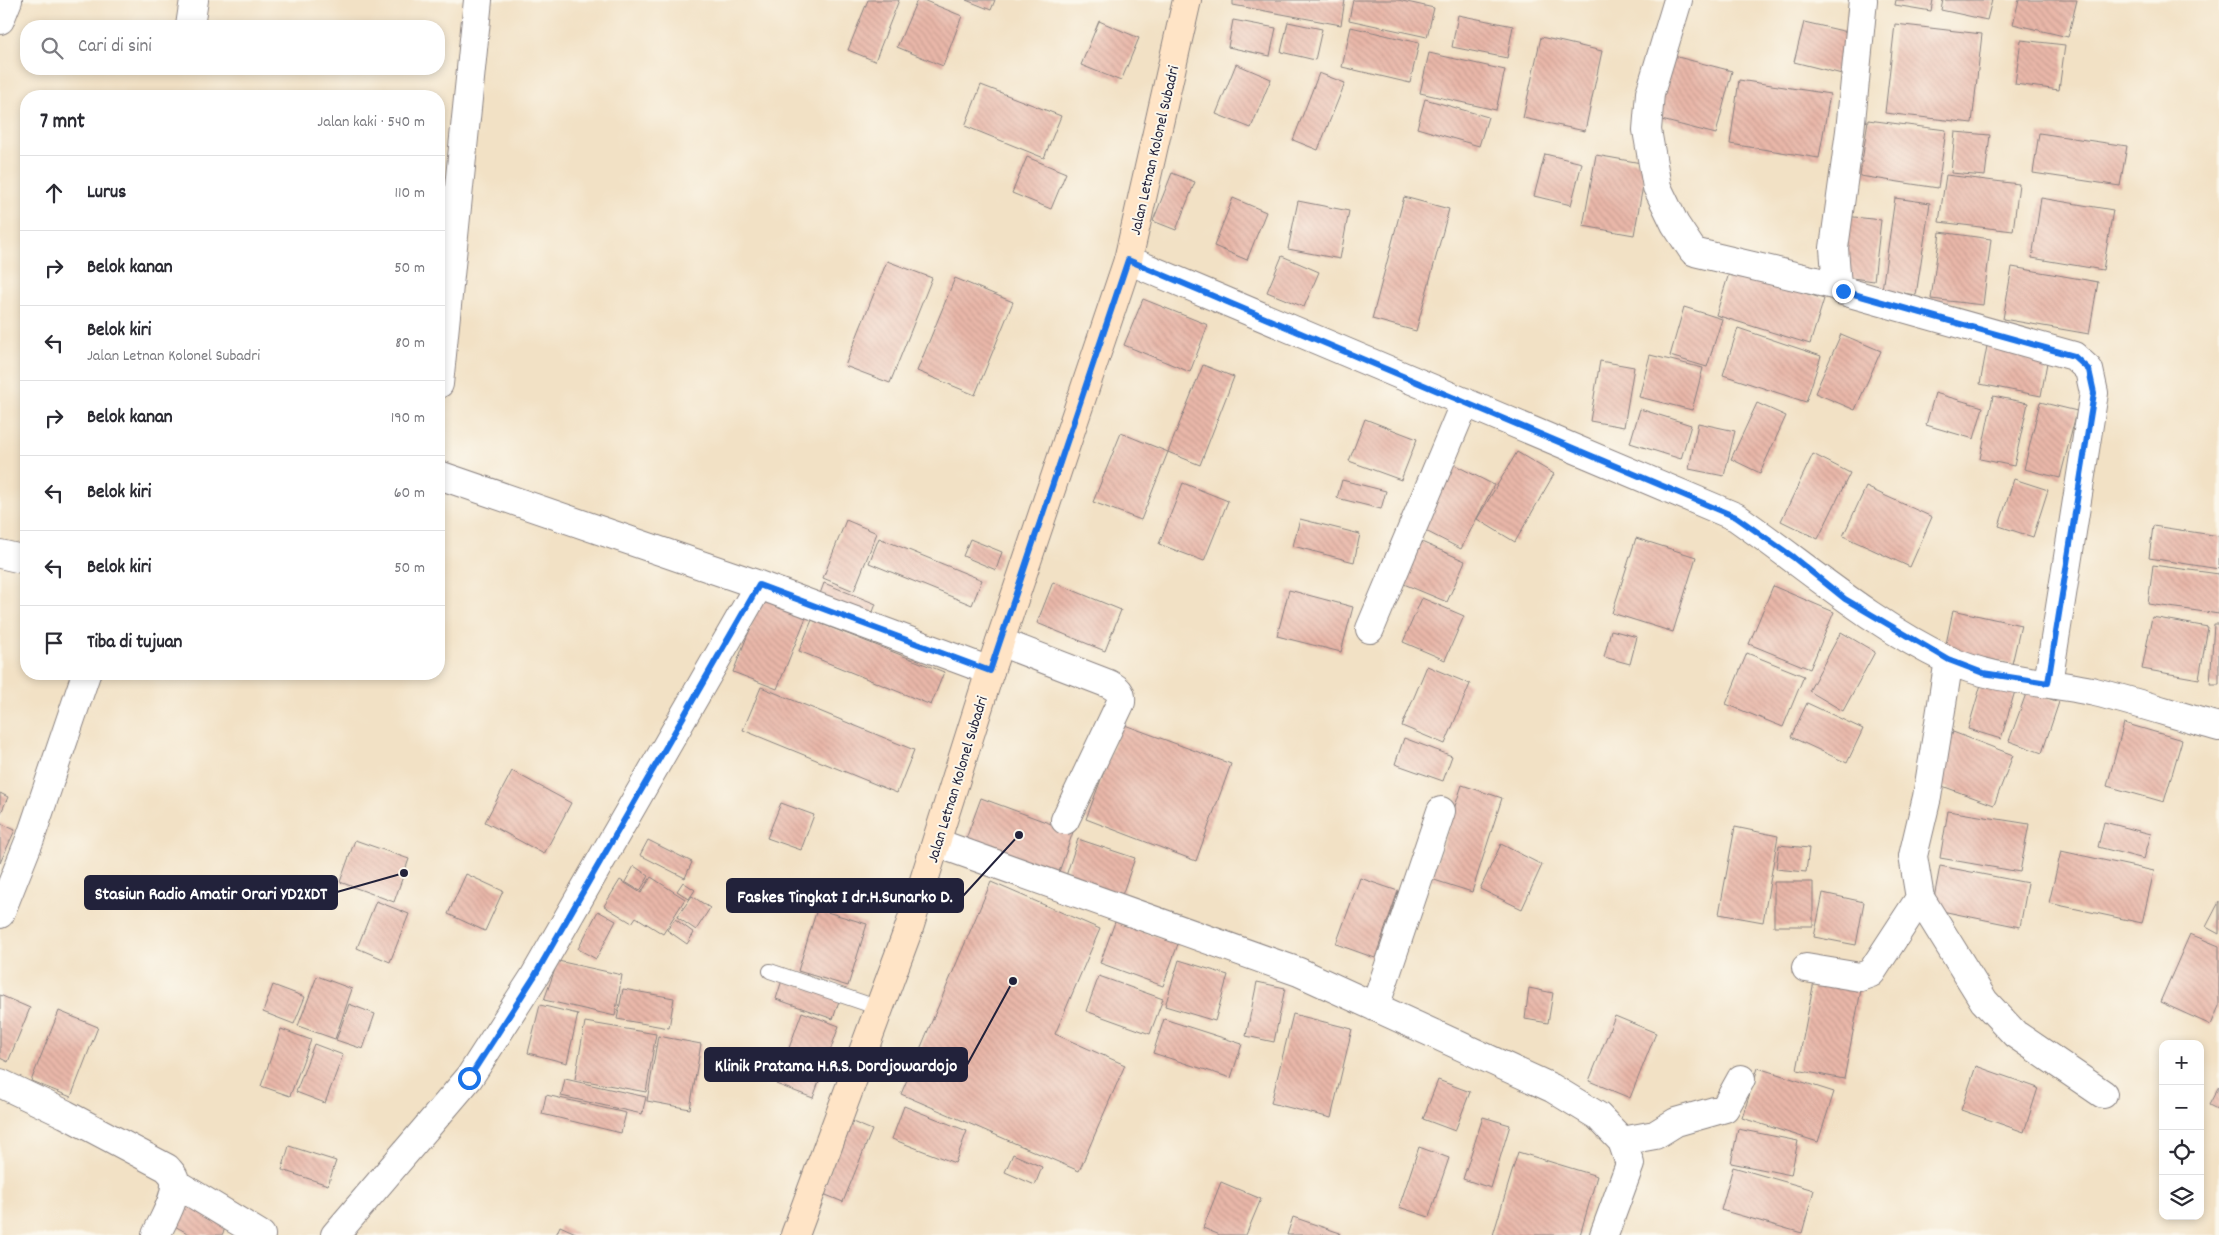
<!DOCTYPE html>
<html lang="id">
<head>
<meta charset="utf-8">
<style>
	body { margin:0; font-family:Dekko,sans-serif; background:#f2f2f3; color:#2b2b33 }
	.controls { position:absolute; right:15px; bottom:15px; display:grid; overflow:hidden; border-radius:10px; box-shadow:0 2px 8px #0003 }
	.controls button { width:45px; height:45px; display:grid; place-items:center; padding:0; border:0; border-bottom:1px solid #e1e1e2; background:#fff; color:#2b2b33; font:25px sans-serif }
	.stop { position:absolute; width:15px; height:15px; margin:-11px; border:4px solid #1a73e8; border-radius:50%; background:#fff }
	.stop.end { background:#1a73e8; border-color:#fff; box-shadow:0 1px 5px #0008 }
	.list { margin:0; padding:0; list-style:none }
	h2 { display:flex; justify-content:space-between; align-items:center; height:65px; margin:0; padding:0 20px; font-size:21px }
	h2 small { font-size:16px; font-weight:400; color:#7c7c81 }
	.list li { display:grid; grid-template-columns:32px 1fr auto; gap:15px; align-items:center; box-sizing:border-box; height:75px; padding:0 20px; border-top:1px solid #e1e1e2 }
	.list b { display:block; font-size:19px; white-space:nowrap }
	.list p { margin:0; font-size:16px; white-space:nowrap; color:#7c7c81 }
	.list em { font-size:16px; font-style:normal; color:#7c7c81 }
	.icon { flex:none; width:28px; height:28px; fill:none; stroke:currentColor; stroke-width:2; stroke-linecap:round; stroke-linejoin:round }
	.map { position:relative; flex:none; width:2219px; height:1235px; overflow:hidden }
	.search { position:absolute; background:#fff; box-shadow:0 2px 8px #0003; left:20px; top:20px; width:425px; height:55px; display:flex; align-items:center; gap:12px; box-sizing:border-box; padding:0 18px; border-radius:20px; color:#7c7c81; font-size:19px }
	.panel { position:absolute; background:#fff; box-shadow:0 2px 8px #0003; left:20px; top:90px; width:425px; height:590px; border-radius:20px }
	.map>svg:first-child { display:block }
	.building { fill:url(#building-back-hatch) }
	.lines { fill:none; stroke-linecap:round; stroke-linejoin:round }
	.lane-casing { stroke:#8a8280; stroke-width:16 }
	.street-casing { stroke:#8a8280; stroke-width:30 }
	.secondary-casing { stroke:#8a8280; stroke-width:30 }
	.lane { stroke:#fff; stroke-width:14 }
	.street { stroke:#fff; stroke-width:28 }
	.secondary { stroke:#ffe4c6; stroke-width:28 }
	.route { stroke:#1a73e8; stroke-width:6 }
	.labels { text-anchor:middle; stroke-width:4; stroke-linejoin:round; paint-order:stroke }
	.street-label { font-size:16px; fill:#22223b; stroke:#fbf7ec }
	.leader { fill:none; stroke:#22223b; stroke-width:2 }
	.callout-dot { fill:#22223b; stroke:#fbf7ec; stroke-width:2 }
	.callout { fill:#22223b; stroke:#22223b; stroke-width:2 }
	.callout-label { font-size:18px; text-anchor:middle; font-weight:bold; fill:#fff }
</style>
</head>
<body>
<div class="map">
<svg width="2219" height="1235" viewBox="0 0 2219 1235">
	<defs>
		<pattern id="building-back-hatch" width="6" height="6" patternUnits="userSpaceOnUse" patternTransform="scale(1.25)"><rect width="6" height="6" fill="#e9b7a9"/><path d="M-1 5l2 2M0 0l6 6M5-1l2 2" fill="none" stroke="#c89d92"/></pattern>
	</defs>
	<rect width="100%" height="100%" fill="#fbf7ec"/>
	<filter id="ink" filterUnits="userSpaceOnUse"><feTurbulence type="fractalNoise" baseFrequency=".02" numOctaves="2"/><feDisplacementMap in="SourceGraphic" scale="10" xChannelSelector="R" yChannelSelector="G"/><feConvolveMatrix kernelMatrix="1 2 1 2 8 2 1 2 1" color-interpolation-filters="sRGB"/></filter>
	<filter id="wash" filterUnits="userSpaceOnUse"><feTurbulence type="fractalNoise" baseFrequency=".0096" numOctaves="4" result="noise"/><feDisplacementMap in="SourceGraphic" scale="20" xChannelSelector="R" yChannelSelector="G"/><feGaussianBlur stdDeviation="1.12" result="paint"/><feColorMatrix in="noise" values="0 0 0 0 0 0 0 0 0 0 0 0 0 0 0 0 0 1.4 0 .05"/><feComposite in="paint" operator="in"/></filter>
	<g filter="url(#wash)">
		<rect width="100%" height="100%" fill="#f2e1c5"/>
		<g id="blocks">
			<path class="building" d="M 868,0 L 899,0 L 875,61 L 848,50 Z
				M 917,0 L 923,0 L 962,16 L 943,66 L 897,47 Z
				M 966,0 L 995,0 L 991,10 Z
				M 1233,0 L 1345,0 L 1341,25 L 1233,5 Z
				M 1353,0 L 1398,0 L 1434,8 L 1427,37 L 1349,20 Z
				M 1896,0 L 1933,0 L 1931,11 L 1895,5 Z
				M 1943,0 L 1992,0 L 1987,20 L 1941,10 Z
				M 2019,0 L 2077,0 L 2068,37 L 2013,24 Z
				M 1458,15 L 1513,26 L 1507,58 L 1452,47 Z
				M 1233,20 L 1276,28 L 1270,56 L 1228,47 Z
				M 1099,21 L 1139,38 L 1121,81 L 1081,65 Z
				M 1288,22 L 1322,29 L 1315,60 L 1281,52 Z
				M 1804,22 L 1852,33 L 1842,74 L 1794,62 Z
				M 1895,24 L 1982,34 L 1972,123 L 1885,113 Z
				M 1351,27 L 1419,43 L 1410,83 L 1342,67 Z
				M 1541,37 L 1602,51 L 1585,131 L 1523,118 Z
				M 2021,40 L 2065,45 L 2059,90 L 2015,84 Z
				M 1429,53 L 1505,70 L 1496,110 L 1420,93 Z
				M 1666,54 L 1732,71 L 1716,134 L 1650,117 Z
				M 1236,64 L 1271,79 L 1251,128 L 1216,114 Z
				M 1319,73 L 1345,83 L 1318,150 L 1293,140 Z
				M 1739,80 L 1830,94 L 1819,158 L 1730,144 Z
				M 981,85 L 1061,116 L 1044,158 L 965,126 Z
				M 1425,99 L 1488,117 L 1479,146 L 1417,128 Z
				M 1868,120 L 1946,130 L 1938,188 L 1860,176 Z
				M 1955,132 L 1990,135 L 1985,176 L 1951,173 Z
				M 2039,133 L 2127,146 L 2120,186 L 2033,173 Z
				M 1545,154 L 1582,163 L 1571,205 L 1534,196 Z
				M 1596,155 L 1647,164 L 1634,235 L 1583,226 Z
				M 1027,157 L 1066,173 L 1051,209 L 1012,193 Z
				M 1172,173 L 1195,182 L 1176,230 L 1153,221 Z
				M 1946,175 L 2019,184 L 2013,231 L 1939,222 Z
				M 1404,197 L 1449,209 L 1416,331 L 1372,319 Z
				M 1233,198 L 1266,212 L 1247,260 L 1214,246 Z
				M 1895,198 L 1930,203 L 1916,295 L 1882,290 Z
				M 2041,198 L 2113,210 L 2103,270 L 2032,258 Z
				M 1298,201 L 1349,211 L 1340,259 L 1288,249 Z
				M 1845,216 L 1881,220 L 1874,281 L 1838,276 Z
				M 1940,232 L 1991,239 L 1983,305 L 1931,299 Z
				M 1282,256 L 1319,272 L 1304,307 L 1267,292 Z
				M 887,261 L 932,278 L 890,383 L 845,366 Z
				M 2012,267 L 2098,282 L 2089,334 L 2003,319 Z
				M 1730,270 L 1824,299 L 1810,344 L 1716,315 Z
				M 955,278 L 1013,302 L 975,395 L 917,371 Z
				M 1143,299 L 1208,325 L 1190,372 L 1124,345 Z
				M 1684,307 L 1722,319 L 1707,367 L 1670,356 Z
				M 1738,328 L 1821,356 L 1806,402 L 1723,375 Z
				M 1841,334 L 1881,351 L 1855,410 L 1815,393 Z
				M 1987,346 L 2048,357 L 2041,396 L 1980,384 Z
				M 1650,355 L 1703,368 L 1692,410 L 1639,397 Z
				M 1600,361 L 1634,367 L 1624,427 L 1590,421 Z
				M 1203,365 L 1234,377 L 1200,465 L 1168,452 L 1141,520 L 1093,502 L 1121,433 L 1168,452 Z
				M 1935,393 L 1983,407 L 1974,439 L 1926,425 Z
				M 1993,396 L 2028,403 L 2014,466 L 1980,459 Z
				M 2040,402 L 2077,411 L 2060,478 L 2024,469 Z
				M 1757,403 L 1786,416 L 1760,473 L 1731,459 Z
				M 1640,409 L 1691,425 L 1681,459 L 1630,443 Z
				M 1365,419 L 1417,439 L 1401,480 L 1349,461 Z
				M 1698,423 L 1735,431 L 1724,476 L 1689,469 Z
				M 1517,452 L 1554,474 L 1515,542 L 1477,519 Z
				M 1813,454 L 1850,473 L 1818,539 L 1781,521 Z
				M 1451,463 L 1494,485 L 1461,549 L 1418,527 Z
				M 2014,479 L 2048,490 L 2033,537 L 1999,526 Z
				M 1342,480 L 1386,491 L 1381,509 L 1337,498 Z
				M 1183,483 L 1228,501 L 1204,561 L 1159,544 Z
				M 1866,487 L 1932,517 L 1910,567 L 1843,536 Z
				M 1300,519 L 1360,534 L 1354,562 L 1293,546 Z
				M 846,520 L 877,533 L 854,591 L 823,578 Z
				M 2153,526 L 2219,536 L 2219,569 L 2149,558 Z
				M 879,538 L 982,580 L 972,605 L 869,563 Z
				M 1636,538 L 1696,557 L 1673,632 L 1612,613 Z
				M 970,539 L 1002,552 L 996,570 L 963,556 Z
				M 1417,540 L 1465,561 L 1447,602 L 1399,582 Z
				M 2153,565 L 2219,574 L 2219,614 L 2148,604 Z
				M 1053,582 L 1121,610 L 1105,651 L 1037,623 Z
				M 824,583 L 876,604 L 869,622 L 817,602 Z
				M 1773,586 L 1834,612 L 1810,669 L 1749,644 Z
				M 1289,590 L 1353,607 L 1341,652 L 1277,636 Z
				M 765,591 L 809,610 L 777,689 L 733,672 Z
				M 1422,598 L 1464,616 L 1445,660 L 1403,642 Z
				M 1953,610 L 2021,625 L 2012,664 L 1945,649 Z
				M 2152,617 L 2208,627 L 2199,679 L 2142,669 Z
				M 812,620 L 944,672 L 931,705 L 799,651 Z
				M 2214,624 L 2219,624 L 2219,684 L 2210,684 Z
				M 1611,630 L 1637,637 L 1630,664 L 1604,657 Z
				M 1841,632 L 1875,652 L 1843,711 L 1809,691 Z
				M 1747,653 L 1804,676 L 1783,727 L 1726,704 Z
				M 1427,666 L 1470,684 L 1445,744 L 1402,726 Z
				M 1982,681 L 2015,691 L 2001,739 L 1968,729 Z
				M 761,687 L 914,750 L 897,793 L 743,730 Z
				M 2027,691 L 2059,702 L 2042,753 L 2009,741 Z
				M 1807,703 L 1863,729 L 1847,763 L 1791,737 Z
				M 2124,723 L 2182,740 L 2164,802 L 2107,786 Z
				M 1122,724 L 1231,764 L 1196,861 L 1086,819 Z
				M 1953,732 L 2013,755 L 1994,805 L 1934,783 Z
				M 1404,738 L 1452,756 L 1443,781 L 1395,764 Z
				M 512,771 L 571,803 L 544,854 L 485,822 Z
				M 1462,785 L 1502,798 L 1472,892 L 1431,879 Z
				M 0,793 L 8,797 L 0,815 Z
				M 981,798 L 1073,832 L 1059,872 L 966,839 Z
				M 781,803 L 814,815 L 801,850 L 767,838 Z
				M 1948,811 L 2029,824 L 2020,872 L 1940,858 Z
				M 2104,822 L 2151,834 L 2144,859 L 2098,847 Z
				M 0,823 L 15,830 L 0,863 Z
				M 1735,827 L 1778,836 L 1763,922 L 1719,914 Z
				M 1078,839 L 1135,858 L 1121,898 L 1065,879 Z
				M 355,840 L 409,859 L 394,902 L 340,882 Z
				M 648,840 L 692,862 L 685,878 L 640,855 Z
				M 1501,844 L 1542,865 L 1522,909 L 1480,889 Z
				M 1779,845 L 1809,848 L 1806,872 L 1776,869 Z
				M 2061,851 L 2154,871 L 2142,923 L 2049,903 Z
				M 634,866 L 649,876 L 640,891 L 625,882 Z
				M 1940,866 L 2028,883 L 2020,927 L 1932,909 Z
				M 466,874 L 503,891 L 485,931 L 448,914 Z
				M 651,877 L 685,899 L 663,934 L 636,917 L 632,923 L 604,906 L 620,880 L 641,893 Z
				M 1360,878 L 1398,891 L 1375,958 L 1336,944 Z
				M 683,882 L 695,890 L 689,899 L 677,891 Z
				M 991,882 L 1100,929 L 1055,1034 L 1125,1065 L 1079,1171 L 901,1094 Z
				M 1774,882 L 1813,882 L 1813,926 L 1774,926 Z
				M 1823,893 L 1864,902 L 1856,945 L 1814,937 Z
				M 692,896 L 710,908 L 696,930 L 677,917 Z
				M 376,901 L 409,914 L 390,962 L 357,948 Z
				M 2219,902 L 2219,934 L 2206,927 Z
				M 817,909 L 867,924 L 848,986 L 798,971 Z
				M 598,911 L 616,921 L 596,959 L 578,949 Z
				M 675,919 L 694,933 L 687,944 L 667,930 Z
				M 1115,922 L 1178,944 L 1163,986 L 1100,963 Z
				M 2190,934 L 2219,946 L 2219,1006 L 2211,1025 L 2160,1002 Z
				M 1179,960 L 1228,975 L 1215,1021 L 1165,1006 Z
				M 558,961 L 622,975 L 615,1016 L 544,1000 Z
				M 317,976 L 352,989 L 335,1039 L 298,1026 Z
				M 1099,976 L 1163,999 L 1150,1034 L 1086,1011 Z
				M 782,980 L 840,998 L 833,1019 L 776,999 Z
				M 1814,981 L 1861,990 L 1844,1079 L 1797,1070 Z
				M 1257,982 L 1285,988 L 1274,1042 L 1246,1036 Z
				M 273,985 L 305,997 L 294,1024 L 263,1012 Z
				M 1529,988 L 1553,993 L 1548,1023 L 1525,1019 Z
				M 623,989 L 674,998 L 669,1028 L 617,1019 Z
				M 0,995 L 30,1008 L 8,1062 L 0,1058 Z
				M 349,1004 L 375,1014 L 363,1049 L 336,1040 Z
				M 540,1005 L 578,1014 L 567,1063 L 528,1053 Z
				M 59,1011 L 98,1027 L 71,1097 L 31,1081 Z
				M 802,1012 L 839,1026 L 813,1098 L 776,1084 Z
				M 1293,1014 L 1352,1029 L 1331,1118 L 1271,1103 Z
				M 1615,1016 L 1656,1033 L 1630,1098 L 1589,1081 Z
				M 1164,1019 L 1242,1044 L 1231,1078 L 1153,1053 Z
				M 585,1022 L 656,1034 L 646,1092 L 575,1079 Z
				M 281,1029 L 311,1040 L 290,1096 L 261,1086 Z
				M 658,1036 L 701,1044 L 690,1109 L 647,1101 Z
				M 314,1044 L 343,1055 L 325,1103 L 296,1092 Z
				M 1976,1066 L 2038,1088 L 2024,1132 L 1961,1110 Z
				M 1758,1068 L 1834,1092 L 1818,1142 L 1742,1118 Z
				M 565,1079 L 646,1097 L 642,1114 L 561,1096 Z
				M 1438,1080 L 1470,1092 L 1455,1131 L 1423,1119 Z
				M 2219,1086 L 2219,1110 L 2209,1105 Z
				M 546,1095 L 626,1113 L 621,1133 L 542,1114 Z
				M 904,1106 L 967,1131 L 955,1163 L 892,1139 Z
				M 1483,1117 L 1510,1125 L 1491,1188 L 1463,1179 Z
				M 850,1121 L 872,1130 L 843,1202 L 821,1193 Z
				M 1738,1129 L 1798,1141 L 1791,1175 L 1731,1163 Z
				M 289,1146 L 336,1161 L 328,1185 L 282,1170 Z
				M 1419,1147 L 1449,1158 L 1429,1217 L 1399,1207 Z
				M 1518,1152 L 1597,1176 L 1580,1235 L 1493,1235 Z
				M 1013,1154 L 1042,1167 L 1035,1185 L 1005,1172 Z
				M 1733,1167 L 1814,1190 L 1802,1233 L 1721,1210 Z
				M 1221,1182 L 1261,1199 L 1246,1235 L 1220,1235 L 1203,1228 Z
				M 182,1196 L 228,1222 L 222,1235 L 191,1235 L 169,1223 Z
				M 1293,1217 L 1340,1233 L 1339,1235 L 1287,1235 Z
				M 560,1226 L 580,1235 L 556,1235 Z"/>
		</g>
	</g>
	<g filter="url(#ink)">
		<use href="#blocks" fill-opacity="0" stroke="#8a8280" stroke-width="1"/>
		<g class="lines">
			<g class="lane-casing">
				<path id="lane" d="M 770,971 L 879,1008"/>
			</g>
			<g class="street-casing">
				<path id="street" d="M 1678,0 L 1650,93 L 1647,130 L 1657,187 L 1675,224 L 1693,251 L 1698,253 L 1837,286
					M 1863,0 L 1850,131 L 1834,248 L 1837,286 L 1843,291 L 2074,356 L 2089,370 L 2094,393 L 2048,683
					M 0,20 L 8,0
					M 190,26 L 194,0
					M 1128,260 L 1736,517 C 1806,566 1870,623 1948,660 C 1994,681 2047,681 2095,692 C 2137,702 2178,716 2219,727
					M 439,384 L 478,0
					M 439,475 L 759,585 L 990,671
					M 0,554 L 26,560
					M 1370,629 L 1465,402
					M 1000,642 L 1109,684 C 1118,689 1122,692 1121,702 L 1065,820
					M 1949,660 L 1927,797 L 1913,856 L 1920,898 L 1984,1001 L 2015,1034 L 2103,1094
					M 937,843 L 1299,972 L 1552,1088 L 1598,1116 L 1622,1141 L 1630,1164 L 1604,1235
					M 0,914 L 30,839 L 86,674
					M 1806,968 L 1860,977 L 1871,973 L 1920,898
					M 1375,1007 L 1441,811
					M 0,1083 L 65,1114 L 167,1168 C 171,1173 175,1176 175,1182 C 176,1199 163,1220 156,1235
					M 1622,1141 L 1655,1135 L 1676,1122 L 1725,1108 L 1741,1079
					M 175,1183 L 261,1235
					M 335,1235 L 469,1078 L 534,977 L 759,585"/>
			</g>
			<g class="secondary-casing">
				<path id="secondary" d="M 795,1235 L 909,928 L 990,671 L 1128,260 L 1187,0"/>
			</g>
			<use href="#lane" class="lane"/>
			<use href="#street" class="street"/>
			<use href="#secondary" class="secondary"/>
		</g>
	</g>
	<g class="lines" filter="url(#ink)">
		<path class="route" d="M 469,1078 L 534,977 L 759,585 L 990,671 L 1128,260 L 1736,517 L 1793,557 L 1845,599 L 1949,660 L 1983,673 L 2048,683 L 2094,393 L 2089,370 L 2074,356 L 1843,291"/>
	</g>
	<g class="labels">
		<g class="street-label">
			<text transform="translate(1153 150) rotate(-77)" y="6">Jalan Letnan Kolonel Subadri</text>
			<text transform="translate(956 779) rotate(-73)" y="6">Jalan Letnan Kolonel Subadri</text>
		</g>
	</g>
	<path class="leader" d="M404 873L337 892M1019 835L963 896M1013 981L967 1065"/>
	<g class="callout-dot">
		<circle cx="404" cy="873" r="5"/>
		<circle cx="1019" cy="835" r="5"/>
		<circle cx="1013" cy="981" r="5"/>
	</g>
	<g class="callout">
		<rect x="85" y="876" width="252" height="33" rx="5"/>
		<rect x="727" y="879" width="236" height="33" rx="5"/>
		<rect x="705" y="1048" width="262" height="33" rx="5"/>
	</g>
	<g class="callout-label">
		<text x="211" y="899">Stasiun Radio Amatir Orari YD2XDT</text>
		<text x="845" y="902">Faskes Tingkat I dr.H.Sunarko D.</text>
		<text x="836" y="1071">Klinik Pratama H.R.S. Dordjowardojo</text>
	</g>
</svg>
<div class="controls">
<button>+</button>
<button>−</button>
<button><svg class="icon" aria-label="locate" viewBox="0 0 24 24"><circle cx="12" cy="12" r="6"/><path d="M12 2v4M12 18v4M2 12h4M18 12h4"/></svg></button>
<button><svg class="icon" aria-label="layers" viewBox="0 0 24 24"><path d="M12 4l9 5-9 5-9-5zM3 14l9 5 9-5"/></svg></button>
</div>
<div class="stop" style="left:469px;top:1078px"></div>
<div class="stop end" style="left:1843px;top:291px"></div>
<div class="search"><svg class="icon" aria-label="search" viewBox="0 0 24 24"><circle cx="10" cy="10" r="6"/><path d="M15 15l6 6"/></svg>Cari di sini</div>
<section class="panel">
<h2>7 mnt<small>Jalan kaki · 540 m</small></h2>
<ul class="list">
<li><svg class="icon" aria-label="ahead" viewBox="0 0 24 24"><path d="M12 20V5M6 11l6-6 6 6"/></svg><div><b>Lurus</b></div><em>110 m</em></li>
<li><svg class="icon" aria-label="right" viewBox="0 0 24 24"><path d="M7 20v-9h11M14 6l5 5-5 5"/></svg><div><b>Belok kanan</b></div><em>50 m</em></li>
<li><svg class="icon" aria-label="left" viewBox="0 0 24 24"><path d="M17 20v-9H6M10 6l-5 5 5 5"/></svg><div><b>Belok kiri</b><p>Jalan Letnan Kolonel Subadri</p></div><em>80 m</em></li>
<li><svg class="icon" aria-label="right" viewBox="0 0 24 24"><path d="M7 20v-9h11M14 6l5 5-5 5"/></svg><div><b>Belok kanan</b></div><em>190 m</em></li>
<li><svg class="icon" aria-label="left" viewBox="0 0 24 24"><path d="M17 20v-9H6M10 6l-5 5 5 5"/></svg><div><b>Belok kiri</b></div><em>60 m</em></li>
<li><svg class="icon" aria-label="left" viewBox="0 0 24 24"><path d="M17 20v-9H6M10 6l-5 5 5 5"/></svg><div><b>Belok kiri</b></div><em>50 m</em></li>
<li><svg class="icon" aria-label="arrive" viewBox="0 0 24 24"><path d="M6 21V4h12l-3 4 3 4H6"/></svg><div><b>Tiba di tujuan</b></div></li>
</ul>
</section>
</div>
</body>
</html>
